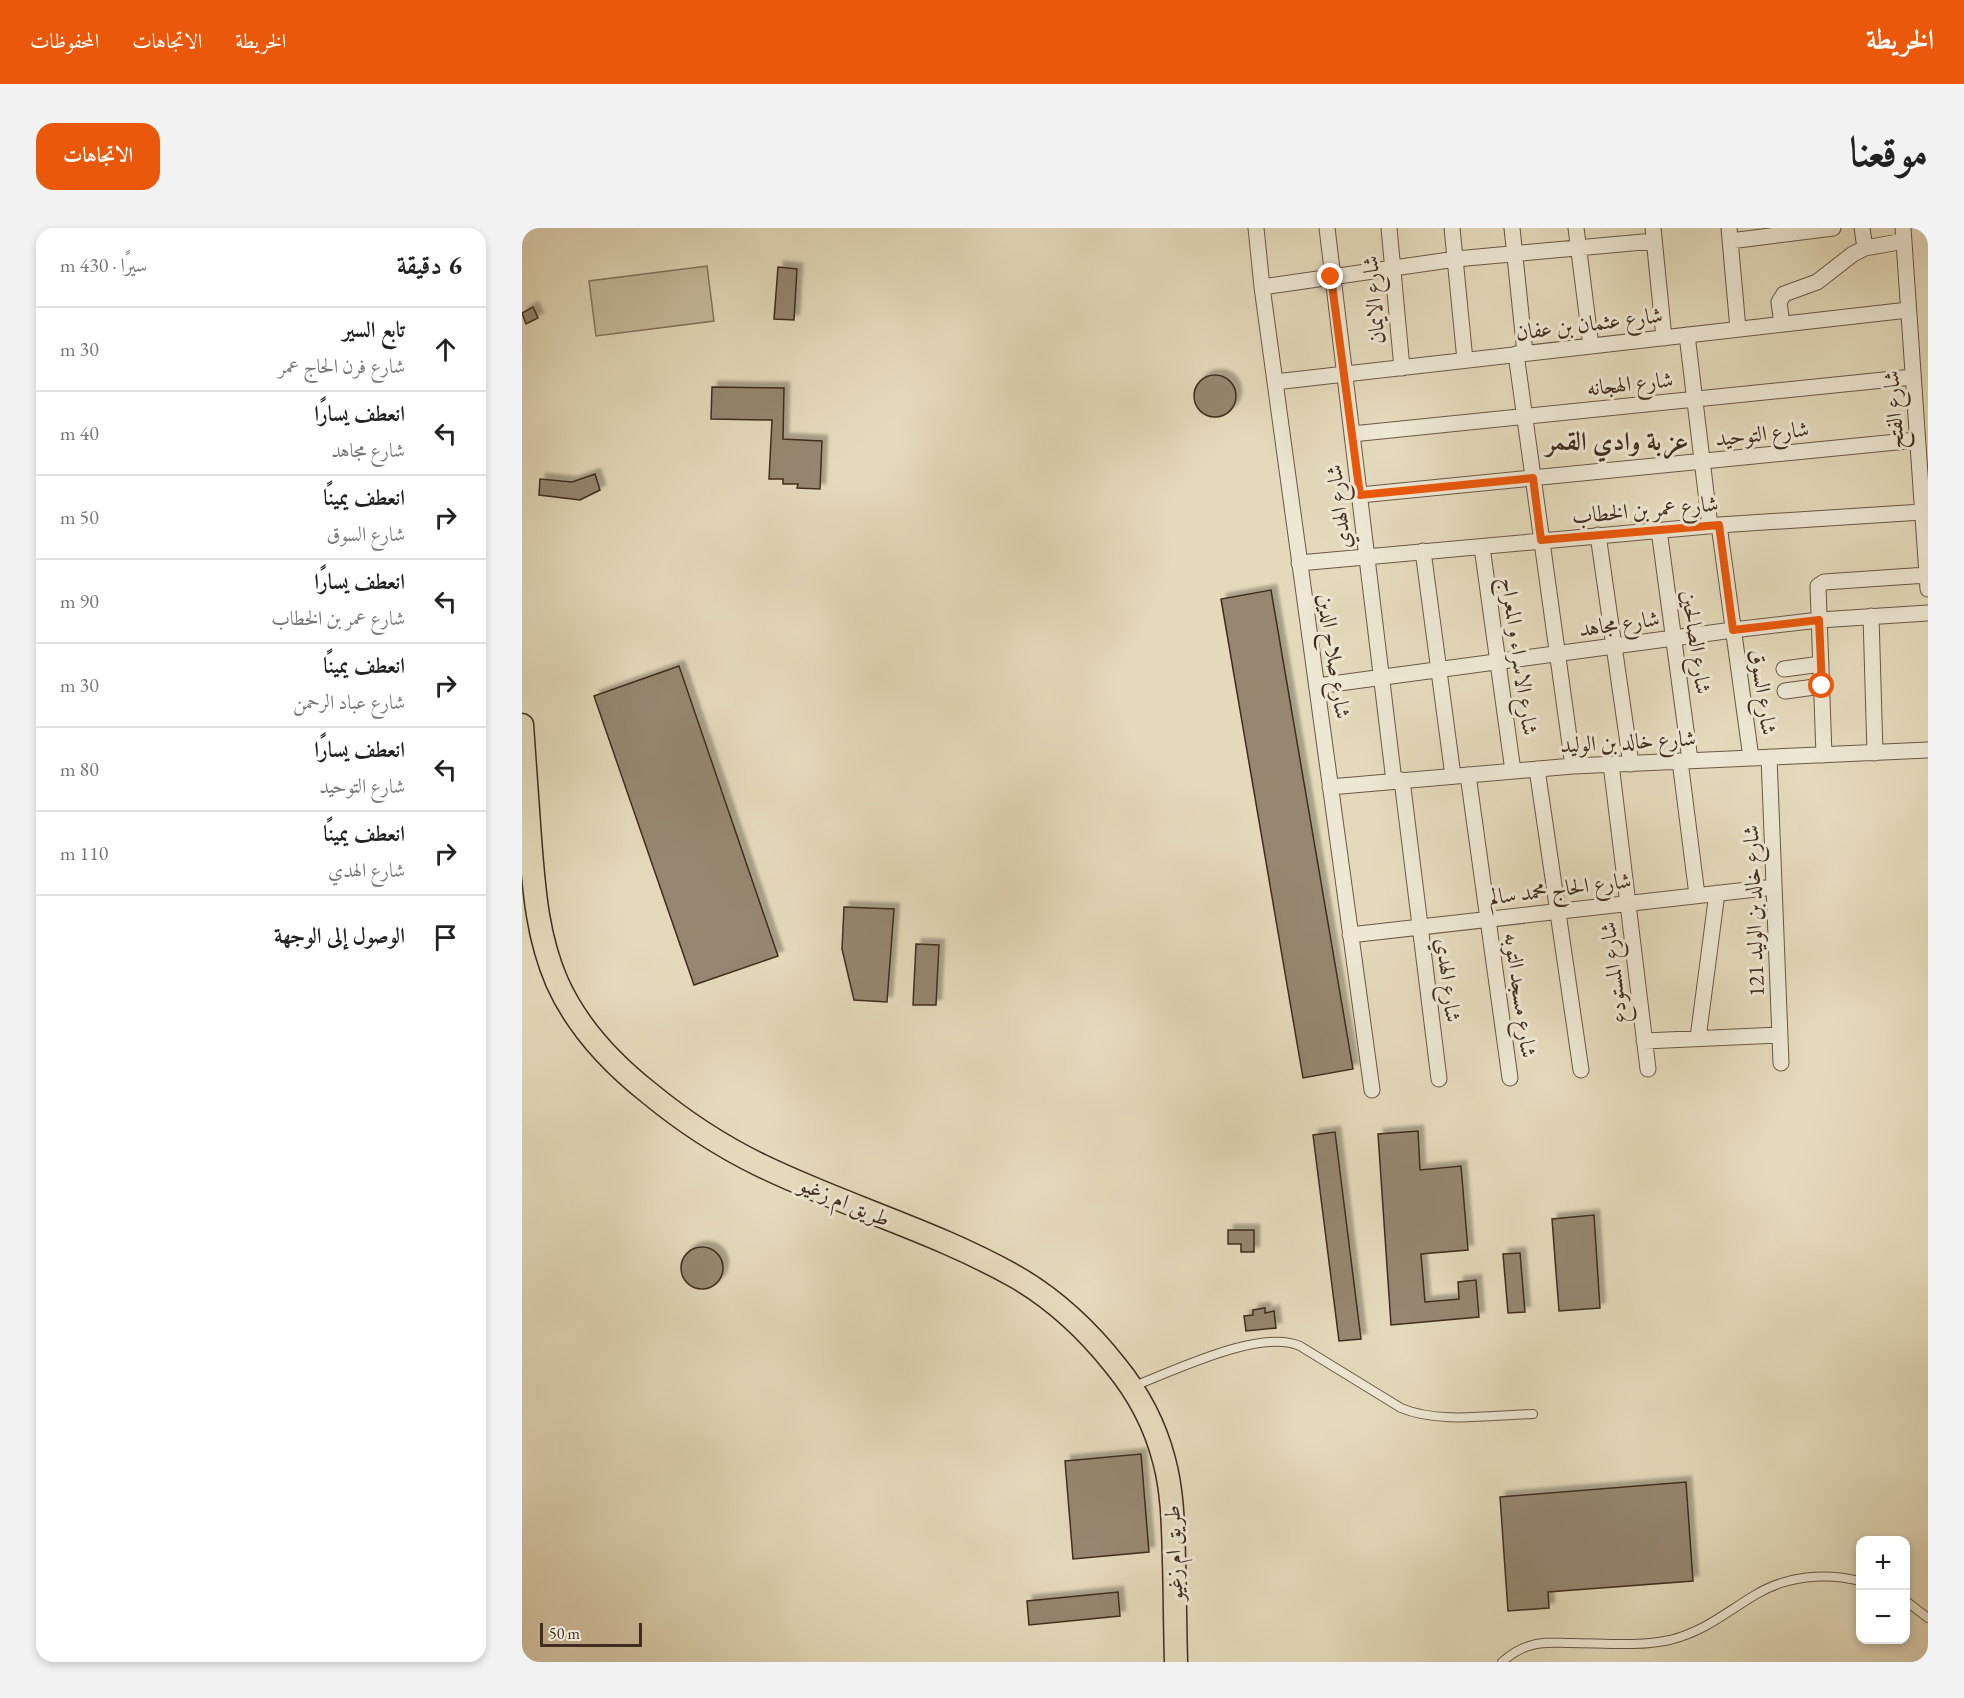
<!DOCTYPE html>
<html lang="ar">
<head>
<meta charset="utf-8">
<style>
	body { margin:0; font-family:"EB Garamond",Amiri,serif; background:#f2f2f2; color:#222; direction:rtl }
	.controls { position:absolute; right:18px; bottom:18px; display:grid; overflow:hidden; border-radius:12px; box-shadow:0 3px 9px #0003 }
	.controls button { width:54px; height:54px; display:grid; place-items:center; padding:0; border:0; border-bottom:2px solid #e0e0e0; background:#fff; color:#222; font:30px sans-serif }
	.scale { position:absolute; left:18px; bottom:15px; width:102px; box-sizing:border-box; padding-left:6px; border:3px solid #402d1f; border-top:0; font-size:16px; line-height:21px; white-space:nowrap; color:#402d1f; -webkit-text-stroke:4px #ede7d3; paint-order:stroke }
	.stop { position:absolute; width:18px; height:18px; margin:-14px; border:4px solid #ea580c; border-radius:50%; background:#fff }
	.stop.end { background:#ea580c; border-color:#fff; box-shadow:0 2px 6px #0008 }
	.list { margin:0; padding:0; list-style:none }
	h2 { display:flex; justify-content:space-between; align-items:center; height:78px; margin:0; padding:0 24px; font-size:26px }
	h2 small { font-size:20px; font-weight:400; color:#767676 }
	.list li { display:grid; grid-template-columns:39px 1fr auto; gap:18px; align-items:center; box-sizing:border-box; height:84px; padding:0 24px; border-top:2px solid #e0e0e0 }
	.list b { display:block; font-size:22px; white-space:nowrap }
	.list p { margin:0; font-size:20px; white-space:nowrap; color:#767676 }
	.list em { font-size:20px; font-style:normal; color:#767676 }
	.icon { flex:none; width:33px; height:33px; fill:none; stroke:currentColor; stroke-width:2; stroke-linecap:round; stroke-linejoin:round }
	.map { position:relative; flex:none; width:1406px; height:1434px; overflow:hidden; direction:ltr; border-radius:18px }
	header { display:flex; align-items:center; gap:36px; box-sizing:border-box; height:84px; padding:0 30px; background:#ea580c; color:#fff }
	header strong { font-size:28px }
	nav { display:flex; gap:33px; margin-inline-start:auto; font-size:21px }
	.intro { display:flex; align-items:center; justify-content:space-between; box-sizing:border-box; height:144px; padding:0 36px }
	h1 { margin:0; font-size:42px }
	.button { padding:15px 27px; border-radius:18px; background:#ea580c; color:#fff; font-size:21px; font-weight:700 }
	main { display:flex; gap:36px; padding:0 36px }
	aside { flex:1; background:#fff; border-radius:18px; box-shadow:0 3px 9px #0003 }
	.map>svg:first-child { display:block }
	.green { fill:#c8bda0; stroke:#847560; stroke-width:1.5 }
	.building { fill:#958770; stroke:#402d1f; stroke-width:1.5; filter:url(#shadow) }
	.lines { fill:none; stroke-linecap:round; stroke-linejoin:round }
	.lane-casing { stroke:#695846; stroke-width:10 }
	.street-casing { stroke:#695846; stroke-width:17 }
	.primary-casing { stroke:#402d1f; stroke-width:25 }
	.lane { stroke:#ede7d3; stroke-width:8 }
	.street { stroke:#ede7d3; stroke-width:15 }
	.primary { stroke:#e4dabb; stroke-width:22 }
	.route { stroke:#ea580c; stroke-width:8 }
	.labels { text-anchor:middle; stroke-width:6; stroke-linejoin:round; paint-order:stroke }
	.street-label { font-size:22px; fill:#402d1f; stroke:#ede7d3 }
	.quarter-label { font-size:26px; font-weight:bold; fill:#402d1f; stroke:#ede7d3 }
</style>
</head>
<body>
<header>
<strong>الخريطة</strong>
<nav><a>الخريطة</a><a>الاتجاهات</a><a>المحفوظات</a></nav>
</header>
<div class="intro"><h1>موقعنا</h1><a class="button">الاتجاهات</a></div>
<main>
<div class="map">
<svg width="1406" height="1434" viewBox="0 0 1406 1434">
	<defs>
		<filter id="shadow"><feDropShadow dx="5.5" dy="-5.5" stdDeviation="1.5" flood-color="#0004"/></filter>
	</defs>
	<rect width="100%" height="100%" fill="#e4dabb"/>
	<filter id="stains"><feTurbulence type="fractalNoise" baseFrequency=".00333" numOctaves="4"/><feColorMatrix values="0 0 0 0 .2 0 0 0 0 .09 0 0 0 0 .02 0 0 0 .5 -.17"/></filter>
	<radialGradient id="worn" r=".72"><stop offset=".6" stop-color="#630" stop-opacity="0"/><stop offset="1" stop-color="#630" stop-opacity=".3"/></radialGradient>
	<path class="green" d="M 185,38 L 192,93 L 74,108 L 67,53 Z"/>
	<path class="building" d="M 256,39 L 275,41 L 272,92 L 252,91 Z
		M 11,79 L 16,90 L 4,96 L 0,85 Z
		M672 168a21 21 0 1 1 42 0a21 21 0 1 1-42 0Z
		M 190,159 L 262,160 L 261,211 L 300,213 L 298,261 L 275,260 L 276,256 L 261,256 L 261,251 L 247,251 L 250,192 L 189,191 Z
		M 73,246 L 78,262 L 58,272 L 17,267 L 18,251 L 50,254 Z
		M 749,362 L 831,841 L 781,850 L 699,371 Z
		M 157,438 L 256,728 L 172,757 L 72,468 Z
		M 322,679 L 372,681 L 365,774 L 332,772 L 320,721 Z
		M 394,716 L 417,717 L 414,777 L 391,777 Z
		M 896,903 L 898,942 L 939,938 L 946,1022 L 899,1026 L 903,1074 L 937,1071 L 936,1054 L 954,1052 L 957,1089 L 869,1097 L 856,906 Z
		M 813,904 L 839,1111 L 817,1113 L 791,907 Z
		M 1072,987 L 1078,1080 L 1037,1083 L 1030,991 Z
		M 706,1002 L 732,1002 L 732,1024 L 719,1024 L 719,1016 L 706,1016 Z
		M159 1040a21 21 0 1 1 42 0a21 21 0 1 1-42 0Z
		M 998,1025 L 1003,1084 L 986,1085 L 981,1026 Z
		M 743,1080 L 743,1085 L 752,1083 L 754,1100 L 724,1103 L 722,1088 L 731,1087 L 731,1082 Z
		M 619,1226 L 627,1324 L 551,1331 L 543,1233 Z
		M 1164,1254 L 1171,1353 L 1026,1364 L 1027,1380 L 986,1383 L 978,1269 Z
		M 596,1364 L 598,1388 L 507,1397 L 505,1373 Z"/>
	<g class="lines">
		<g class="lane-casing">
			<path id="lane" d="M 612,1158 C 652,1143 739,1100 778,1118 L 879,1180 C 917,1196 969,1187 1011,1186
				M 1384,1373 L 1406,1390
				M 980,1434 C 988,1427 996,1421 1007,1418 C 1020,1413 1034,1415 1048,1415 C 1081,1415 1115,1419 1148,1412 C 1183,1403 1203,1385 1233,1367 C 1264,1348 1303,1344 1338,1353"/>
		</g>
		<g class="street-casing">
			<path id="street" d="M 734,0 L 740,59 L 850,862
				M 805,0 L 872,553
				M 867,0 L 880,140
				M 930,0 L 943,132
				M 990,0 L 1003,125
				M 1054,0 L 1069,118
				M 1131,0 L 1142,110
				M 1207,0 L 1216,101
				M 1340,0 L 1343,20
				M 1381,0 L 1406,361
				M 1208,13 L 1311,0
				M 740,59 L 934,31 L 1132,13
				M 1260,96 L 1257,74 L 1262,66 L 1295,54 L 1331,26 L 1343,20 L 1382,13
				M 1165,107 L 1188,298
				M 994,126 L 1051,538
				M 753,154 L 1386,82
				M 830,206 L 1391,149
				M 838,267 L 1395,212
				M 1197,297 L 1229,530
				M 1137,302 L 1168,532
				M 1076,307 L 1109,536
				M 960,319 L 991,543
				M 901,323 L 931,548
				M 777,335 L 1197,297 L 1400,284
				M 1349,388 L 1353,525
				M 1262,441 L 1299,436
				M 795,458 L 1211,402 L 1297,392 L 1406,385
				M 1263,463 L 1300,458
				M 1302,527 L 1296,358 L 1302,354 L 1405,347
				M 1247,529 L 1259,835
				M 1158,533 L 1175,667
				M 1089,536 L 1126,841
				M 1015,541 L 1059,842
				M 946,547 L 988,850
				M 880,552 L 917,851
				M 808,559 L 1051,538 L 1406,522
				M 828,707 L 1252,659
				M 1176,810 L 1195,665
				M 1122,813 L 1258,807"/>
		</g>
		<g class="primary-casing">
			<path id="primary" d="M 0,497 C 3,535 5,573 8,611 C 12,661 15,708 35,754 C 55,799 89,835 127,865 C 161,893 199,918 238,937 C 322,978 413,1003 494,1049 C 532,1071 566,1103 593,1137 C 616,1165 633,1197 642,1232 C 651,1265 651,1299 652,1333 C 653,1366 653,1400 654,1434"/>
		</g>
		<use href="#lane" class="lane"/>
		<use href="#street" class="street"/>
		<use href="#primary" class="primary"/>
	</g>
	<g class="lines">
		<path class="route" d="M 809,49 L 838,267 L 1011,250 L 1019,312 L 1197,297 L 1211,402 L 1297,392 L 1300,458"/>
	</g>
	<g class="labels">
		<g class="street-label">
			<text transform="translate(851 72) rotate(-95)" y="8">شارع الايمان</text>
			<text transform="translate(1067 95) rotate(-7)" y="8">شارع عثمان بن عفان</text>
			<text transform="translate(1108 155) rotate(-6)" y="8">شارع الهجانه</text>
			<text transform="translate(1371 182) rotate(-94)" y="8">شارع الفتح</text>
			<text transform="translate(1240 205) rotate(-6)" y="8">شارع التوحيد</text>
			<text transform="translate(816 279) rotate(-97)" y="8">شارع الهدي</text>
			<text transform="translate(1123 281) rotate(-5)" y="8">شارع عمر بن الخطاب</text>
			<text transform="translate(1097 395) rotate(-8)" y="8">شارع مجاهد</text>
			<text transform="translate(1175 414) rotate(82)" y="8">شارع الصالحين</text>
			<text transform="translate(813 428) rotate(82)" y="8">شارع صلاح الدين</text>
			<text transform="translate(998 428) rotate(82)" y="8">شارع الاسراء و المعراج</text>
			<text transform="translate(1242 464) rotate(82)" y="8">شارع السوق</text>
			<text transform="translate(1106 513) rotate(-3)" y="8">شارع خالد بن الوليد</text>
			<text transform="translate(1038 660) rotate(-7)" y="8">شارع الحاج محمد سالم</text>
			<text transform="translate(1231 683) rotate(-92)" y="8">شارع خالد بن الوليد 121</text>
			<text transform="translate(1091 745) rotate(-97)" y="8">شارع المستودع</text>
			<text transform="translate(927 752) rotate(83)" y="8">شارع الهدي</text>
			<text transform="translate(999 767) rotate(82)" y="8">شارع مسجد التوبه</text>
			<text transform="translate(323 973) rotate(23)" y="8">طريق ام زغيو</text>
			<text transform="translate(651 1325) rotate(-92)" y="8">طريق ام زغيو</text>
		</g>
		<g class="quarter-label">
			<text x="1095" y="222">عزبة وادي القمر</text>
		</g>
	</g>
	<rect width="100%" height="100%" filter="url(#stains)"/>
	<rect width="100%" height="100%" fill="url(#worn)"/>
</svg>
<div class="controls">
<button>+</button>
<button>−</button>
</div>
<div class="scale">50 m</div>
<div class="stop" style="left:1300px;top:458px"></div>
<div class="stop end" style="left:809px;top:49px"></div>
</div>
<aside>
<h2>6 دقيقة<small>سيرًا · 430 m</small></h2>
<ul class="list">
<li><svg class="icon" aria-label="ahead" viewBox="0 0 24 24"><path d="M12 20V5M6 11l6-6 6 6"/></svg><div><b>تابع السير</b><p>شارع فرن الحاج عمر</p></div><em>30 m</em></li>
<li><svg class="icon" aria-label="left" viewBox="0 0 24 24"><path d="M17 20v-9H6M10 6l-5 5 5 5"/></svg><div><b>انعطف يسارًا</b><p>شارع مجاهد</p></div><em>40 m</em></li>
<li><svg class="icon" aria-label="right" viewBox="0 0 24 24"><path d="M7 20v-9h11M14 6l5 5-5 5"/></svg><div><b>انعطف يمينًا</b><p>شارع السوق</p></div><em>50 m</em></li>
<li><svg class="icon" aria-label="left" viewBox="0 0 24 24"><path d="M17 20v-9H6M10 6l-5 5 5 5"/></svg><div><b>انعطف يسارًا</b><p>شارع عمر بن الخطاب</p></div><em>90 m</em></li>
<li><svg class="icon" aria-label="right" viewBox="0 0 24 24"><path d="M7 20v-9h11M14 6l5 5-5 5"/></svg><div><b>انعطف يمينًا</b><p>شارع عباد الرحمن</p></div><em>30 m</em></li>
<li><svg class="icon" aria-label="left" viewBox="0 0 24 24"><path d="M17 20v-9H6M10 6l-5 5 5 5"/></svg><div><b>انعطف يسارًا</b><p>شارع التوحيد</p></div><em>80 m</em></li>
<li><svg class="icon" aria-label="right" viewBox="0 0 24 24"><path d="M7 20v-9h11M14 6l5 5-5 5"/></svg><div><b>انعطف يمينًا</b><p>شارع الهدي</p></div><em>110 m</em></li>
<li><svg class="icon" aria-label="arrive" viewBox="0 0 24 24"><path d="M6 21V4h12l-3 4 3 4H6"/></svg><div><b>الوصول إلى الوجهة</b></div></li>
</ul>
</aside>
</main>
</body>
</html>
